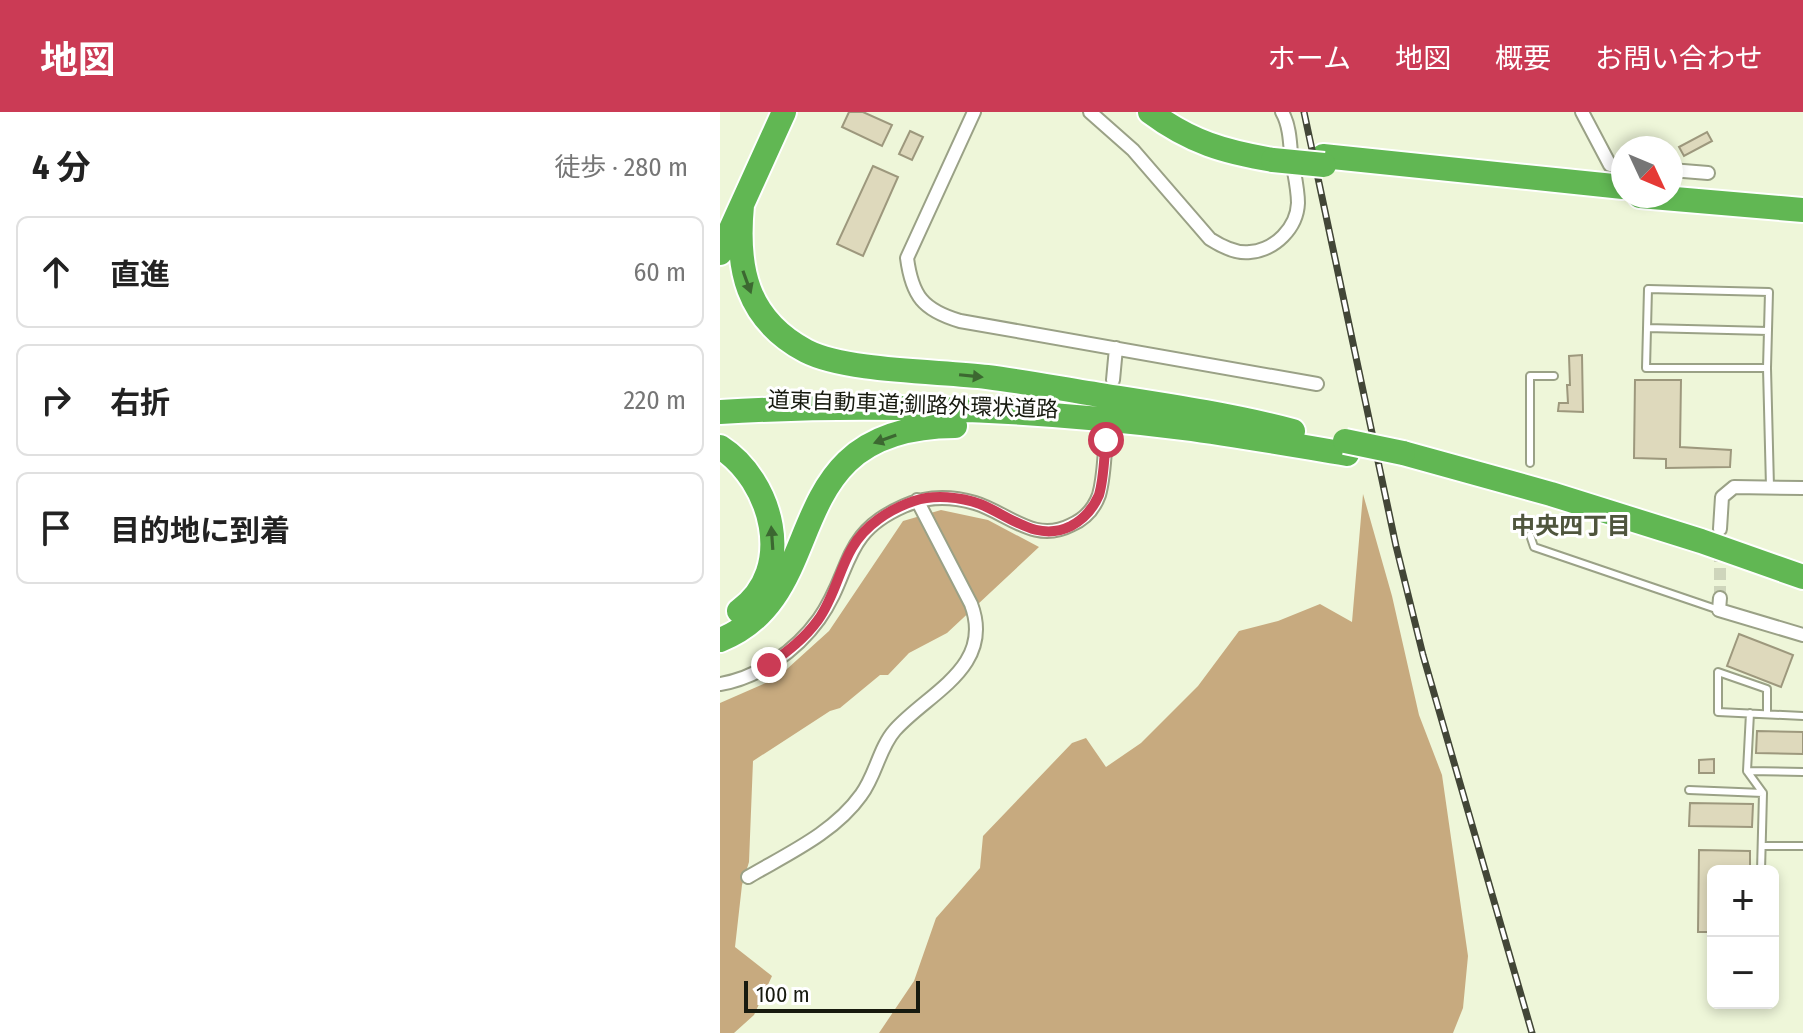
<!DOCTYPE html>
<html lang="ja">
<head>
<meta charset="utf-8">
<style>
	body { margin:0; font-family:"Fira Sans Condensed","Noto Sans JP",sans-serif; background:#f6f6f6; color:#222 }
	.controls { position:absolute; right:24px; bottom:24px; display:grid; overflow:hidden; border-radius:12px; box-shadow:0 4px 12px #0003 }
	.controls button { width:72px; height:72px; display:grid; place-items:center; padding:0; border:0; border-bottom:2px solid #e0e0e0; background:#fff; color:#222; font:40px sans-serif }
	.compass { position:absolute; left:891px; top:24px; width:72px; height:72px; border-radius:50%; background:#fff; box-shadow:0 4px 12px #0003; rotate:134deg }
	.scale { position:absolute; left:24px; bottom:20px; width:176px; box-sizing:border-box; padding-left:8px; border:4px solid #171a0f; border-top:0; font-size:22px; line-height:28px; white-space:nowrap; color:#171a0f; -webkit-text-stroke:6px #fff; paint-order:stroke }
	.stop { position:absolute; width:24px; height:24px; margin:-18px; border:6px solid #cb3b55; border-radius:50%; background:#fff }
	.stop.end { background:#cb3b55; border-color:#fff; box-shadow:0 2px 8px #0008 }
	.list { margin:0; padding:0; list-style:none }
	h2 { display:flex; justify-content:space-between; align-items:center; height:104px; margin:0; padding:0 32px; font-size:34px }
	h2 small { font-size:26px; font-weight:400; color:#767676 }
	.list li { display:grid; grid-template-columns:52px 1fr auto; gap:24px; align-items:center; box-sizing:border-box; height:112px; margin:0 16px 16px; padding:0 16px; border:2px solid #e0e0e0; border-radius:12px }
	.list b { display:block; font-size:30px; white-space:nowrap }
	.list em { font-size:26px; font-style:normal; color:#767676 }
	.icon { flex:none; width:44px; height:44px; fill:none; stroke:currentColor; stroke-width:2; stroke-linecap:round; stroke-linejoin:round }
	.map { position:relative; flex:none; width:1083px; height:921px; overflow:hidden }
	header { display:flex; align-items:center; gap:48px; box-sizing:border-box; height:112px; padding:0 40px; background:#cb3b55; color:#fff }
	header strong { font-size:38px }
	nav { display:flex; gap:44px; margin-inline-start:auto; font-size:28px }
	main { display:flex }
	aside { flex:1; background:#fff }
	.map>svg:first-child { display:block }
	.forest { fill:#c7aa7f }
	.building { fill:#ded9bc; stroke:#9d987d; stroke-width:2 }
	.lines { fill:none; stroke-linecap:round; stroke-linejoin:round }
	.street-tunnel { stroke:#ced5bb; stroke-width:12; stroke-dasharray:12 6; stroke-linecap:butt }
	.lane-casing { stroke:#9aa186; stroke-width:10 }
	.street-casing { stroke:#9aa186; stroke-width:16 }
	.highway-casing { stroke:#fff; stroke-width:28 }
	.lane { stroke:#fff; stroke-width:6 }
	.street { stroke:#fff; stroke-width:12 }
	.highway { stroke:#61b753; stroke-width:24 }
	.rail-casing { stroke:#424637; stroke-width:7 }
	.rail { stroke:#fff; stroke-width:4; stroke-dasharray:12; stroke-linecap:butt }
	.highway-bridge-casing { stroke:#fff; stroke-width:28; stroke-linecap:butt }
	.highway-bridge { stroke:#61b753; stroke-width:24 }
	.oneway { fill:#3c6831 }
	.route { stroke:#cb3b55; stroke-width:10 }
	.labels { text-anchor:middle; stroke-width:6; stroke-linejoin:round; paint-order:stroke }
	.street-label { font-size:22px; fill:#171a0f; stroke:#fff }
	.neighbourhood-label { font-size:24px; font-weight:bold; fill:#4f553d; stroke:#fff }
</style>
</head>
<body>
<header>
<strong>地図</strong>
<nav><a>ホーム</a><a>地図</a><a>概要</a><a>お問い合わせ</a></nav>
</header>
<main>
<aside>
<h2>4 分<small>徒歩 · 280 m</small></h2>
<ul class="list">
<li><svg class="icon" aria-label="ahead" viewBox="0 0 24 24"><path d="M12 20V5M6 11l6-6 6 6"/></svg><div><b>直進</b></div><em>60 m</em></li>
<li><svg class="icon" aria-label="right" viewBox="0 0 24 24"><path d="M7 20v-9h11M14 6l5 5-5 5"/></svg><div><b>右折</b></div><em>220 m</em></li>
<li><svg class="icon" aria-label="arrive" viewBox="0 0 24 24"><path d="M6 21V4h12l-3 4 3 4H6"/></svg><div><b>目的地に到着</b></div></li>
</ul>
</aside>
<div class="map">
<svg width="1083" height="921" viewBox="0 0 1083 921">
	<rect width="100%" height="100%" fill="#eef6d9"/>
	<path class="forest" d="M 643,382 L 672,484 L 699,603 L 722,663 L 748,844 L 743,896 L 733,921 L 159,921 L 194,869 L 216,806 L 260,756 L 263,724 L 352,631 L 366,626 L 386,655 L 421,631 L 478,574 L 519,519 L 558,509 L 600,492 L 632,510 Z
		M 221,398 L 268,408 L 319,435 L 227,521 L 189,541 L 168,563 L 160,563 L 120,596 L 110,599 L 33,649 L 29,750 L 22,773 L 15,835 L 52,864 L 34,903 L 14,921 L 0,921 L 0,591 L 57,566 L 109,519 L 183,409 Z"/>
	<path class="building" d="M 129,0 L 143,0 L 172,13 L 162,34 L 122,15 Z
		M 190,19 L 203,25 L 192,48 L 179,42 Z
		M 987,20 L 992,29 L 964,44 L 959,35 Z
		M 153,54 L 178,65 L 143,144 L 117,132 Z
		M 862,243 L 863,300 L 838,299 L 839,291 L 848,291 L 847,273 L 850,273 L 849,244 Z
		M 915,268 L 961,268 L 960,335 L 1011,338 L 1010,355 L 946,356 L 946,347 L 914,346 Z
		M 1019,522 L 1073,543 L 1061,575 L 1007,554 Z
		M 1037,619 L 1083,620 L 1083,642 L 1036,641 Z
		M 994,647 L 994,661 L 979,661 L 979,648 Z
		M 970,691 L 1033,692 L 1032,715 L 969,714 Z
		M 979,738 L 1030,739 L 1030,759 L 993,759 L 993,820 L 978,820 Z"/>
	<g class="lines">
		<path class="street-tunnel" d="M 1000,486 L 1000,434"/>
		<g class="lane-casing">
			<path id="lane" d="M 927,216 L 1048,219
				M 1047,256 L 1049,180 L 928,177 L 926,256 L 1047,256 L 1050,375
				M 810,351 L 810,264 L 834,264
				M 810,423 L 814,435 L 999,498
				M 1030,601 L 1027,659 L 1043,681 L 1041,759
				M 1047,602 L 1047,577 L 998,560 L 998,600 L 1083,604
				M 1027,659 L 1083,660
				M 969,678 L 1043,681
				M 1042,734 L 1083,734"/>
		</g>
		<g class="street-casing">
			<path id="street" d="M 254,0 L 187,146 C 192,184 203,198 240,209 L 597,272
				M 370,0 L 413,38 L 490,127 C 501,134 516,142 530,140 C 555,138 577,116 578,91 C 578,75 573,57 571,42 C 570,28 569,12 562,0
				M 862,0 L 890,53 L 903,54
				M 951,58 L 988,61
				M 393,268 L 396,236
				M 1000,417 L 1002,385 L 1014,375 L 1083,376
				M 1000,486 L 999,498 L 1083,523
				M 0,572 C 38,566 76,539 99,507 C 133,459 120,422 184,394 C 207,384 231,384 255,391 C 288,401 314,432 351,413 C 365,407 374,397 379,383 C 384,366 384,345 386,328
				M 28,765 C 67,742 114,721 141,683 C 156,663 159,636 175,618 C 208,581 275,555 251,492 L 197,388"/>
		</g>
		<g class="highway-casing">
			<path id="highway" d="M 430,0 C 470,30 505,40 553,48
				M 603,44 L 903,75
				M 920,84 L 1083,98
				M 22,93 C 16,156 26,207 86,239 C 127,260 219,259 267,265 C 307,270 347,278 387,284 C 451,294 511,303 573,319
				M 0,141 L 64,0
				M 0,300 C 153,291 311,297 464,316 C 518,323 573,333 627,342
				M 0,335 C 52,368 77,458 19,499
				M 683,341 L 831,382 L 981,429 L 1083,465
				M 0,528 C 117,482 50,315 235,314"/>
		</g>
		<use href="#lane" class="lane"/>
		<use href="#street" class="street"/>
		<use href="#highway" class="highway"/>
		<g class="rail-casing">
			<path id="rail" d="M 584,0 L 676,434 L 703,543 L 812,921"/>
		</g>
		<use href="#rail" class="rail"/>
		<g class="highway-bridge-casing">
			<path id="highway-bridge" d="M 553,48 L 604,53
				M 625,329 L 683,341"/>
		</g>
		<use href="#highway-bridge" class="highway-bridge"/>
	</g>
	<defs><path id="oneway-solid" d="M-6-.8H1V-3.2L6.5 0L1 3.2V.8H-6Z" transform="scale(2)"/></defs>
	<g class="oneway">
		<use href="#oneway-solid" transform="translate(27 170) rotate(70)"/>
		<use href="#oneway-solid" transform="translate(251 264) rotate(6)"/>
		<use href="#oneway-solid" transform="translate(165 327) rotate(160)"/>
		<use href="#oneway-solid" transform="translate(52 426) rotate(-94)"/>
	</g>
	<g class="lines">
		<path class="route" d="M 49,553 C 68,539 85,526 98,508 C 114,486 119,458 132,436 C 145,413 170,397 194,389 C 214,382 241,385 260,392 C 290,404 317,431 351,414 C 364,407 373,397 379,383 C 384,366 384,345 386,328"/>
	</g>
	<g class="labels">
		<g class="street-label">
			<text transform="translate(193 292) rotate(2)" y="8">道東自動車道;釧路外環状道路</text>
		</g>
		<g class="neighbourhood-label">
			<text x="851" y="422">中央四丁目</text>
		</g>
	</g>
</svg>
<div class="controls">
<button>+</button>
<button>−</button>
</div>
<svg class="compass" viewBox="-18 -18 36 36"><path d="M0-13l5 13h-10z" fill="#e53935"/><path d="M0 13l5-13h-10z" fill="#767676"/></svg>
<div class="scale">100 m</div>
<div class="stop" style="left:386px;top:328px"></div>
<div class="stop end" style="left:49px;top:553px"></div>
</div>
</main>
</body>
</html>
